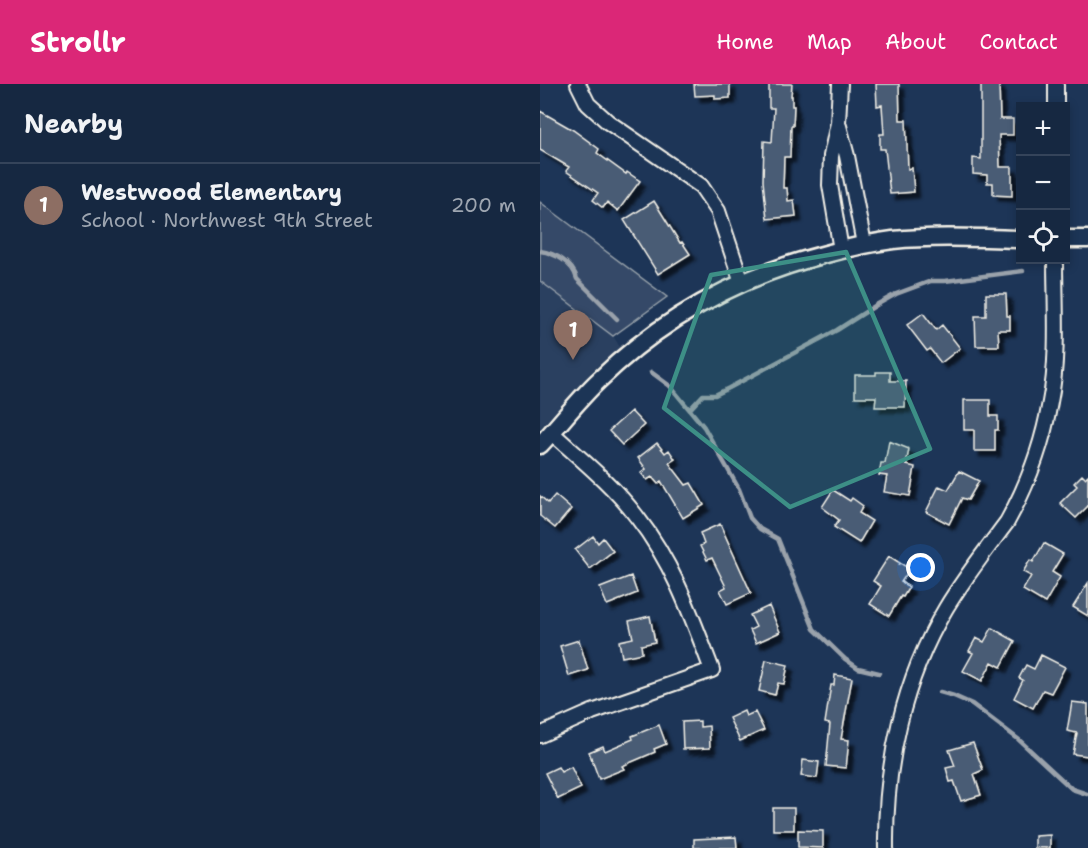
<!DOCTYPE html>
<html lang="en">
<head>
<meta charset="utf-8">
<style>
	body { margin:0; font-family:"Shantell Sans",sans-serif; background:#1f3048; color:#f1f3f6 }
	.controls { position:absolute; right:18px; top:18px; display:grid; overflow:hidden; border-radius:0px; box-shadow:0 3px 9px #0003 }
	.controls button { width:54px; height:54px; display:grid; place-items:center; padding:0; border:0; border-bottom:2px solid #35445a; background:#162841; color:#f1f3f6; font:30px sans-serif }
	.you { position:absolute; left:381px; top:484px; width:21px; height:21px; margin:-15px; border:4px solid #fff; border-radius:50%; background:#1a73e8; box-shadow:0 0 0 9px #1a73e833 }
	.badge { display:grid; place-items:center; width:39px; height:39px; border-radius:50%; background:#db2777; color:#fff; font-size:20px; font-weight:700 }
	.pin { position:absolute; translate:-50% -50px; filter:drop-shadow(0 2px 3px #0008) }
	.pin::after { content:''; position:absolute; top:32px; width:21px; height:18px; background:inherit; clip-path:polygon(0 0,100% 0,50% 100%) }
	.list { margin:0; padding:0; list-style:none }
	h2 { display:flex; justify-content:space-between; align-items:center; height:78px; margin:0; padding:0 24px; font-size:26px }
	h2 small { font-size:20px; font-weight:400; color:#9ea6b1 }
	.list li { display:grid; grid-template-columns:39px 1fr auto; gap:18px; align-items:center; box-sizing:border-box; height:84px; padding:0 24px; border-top:2px solid #35445a }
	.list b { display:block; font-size:22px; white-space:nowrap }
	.list p { margin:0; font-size:20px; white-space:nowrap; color:#9ea6b1 }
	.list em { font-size:20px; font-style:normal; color:#9ea6b1 }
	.icon { flex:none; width:33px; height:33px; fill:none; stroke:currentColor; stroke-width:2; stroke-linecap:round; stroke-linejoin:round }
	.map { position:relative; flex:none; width:548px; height:764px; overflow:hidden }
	header { display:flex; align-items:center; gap:36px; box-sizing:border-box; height:84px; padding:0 30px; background:#db2777; color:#fff }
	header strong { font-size:28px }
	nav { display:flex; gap:33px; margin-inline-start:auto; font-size:21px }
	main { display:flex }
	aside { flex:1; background:#162841 }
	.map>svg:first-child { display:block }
	.built { fill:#2a4060 }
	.green { fill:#354a67; stroke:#949ea8; stroke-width:1.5 }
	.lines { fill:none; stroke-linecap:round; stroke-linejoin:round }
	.stream { stroke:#9aa2ab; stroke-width:4.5 }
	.building { fill:#485b74; stroke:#f4f1e8; stroke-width:1.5; filter:url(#shadow) }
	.minor-casing { stroke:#f4f1e8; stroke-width:18 }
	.tertiary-casing { stroke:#f4f1e8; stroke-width:21 }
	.minor { stroke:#1d3557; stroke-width:14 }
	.tertiary { stroke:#1d3557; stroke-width:16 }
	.marked { fill:#3d8f86; fill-opacity:0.2; stroke:#3d8f86; stroke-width:4.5; stroke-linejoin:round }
</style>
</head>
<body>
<header>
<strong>Strollr</strong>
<nav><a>Home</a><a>Map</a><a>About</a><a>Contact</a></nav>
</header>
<main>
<aside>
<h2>Nearby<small></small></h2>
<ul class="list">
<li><span class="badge" style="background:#8d6e63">1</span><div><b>Westwood Elementary</b><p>School · Northwest 9th Street</p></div><em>200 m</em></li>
</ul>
</aside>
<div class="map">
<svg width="548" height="764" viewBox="0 0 548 764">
	<defs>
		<filter id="shadow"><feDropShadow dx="5.5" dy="5.5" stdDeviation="1.5" flood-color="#0009"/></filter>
	</defs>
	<rect width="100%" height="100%" fill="#1d3557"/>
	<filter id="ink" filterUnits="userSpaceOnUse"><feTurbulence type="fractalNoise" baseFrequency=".0167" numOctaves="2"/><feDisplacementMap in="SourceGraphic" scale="12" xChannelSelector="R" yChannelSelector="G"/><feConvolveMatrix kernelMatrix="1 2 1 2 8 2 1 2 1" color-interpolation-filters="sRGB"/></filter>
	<g filter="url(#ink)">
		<path class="built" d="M 0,197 L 73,252 L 80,263 L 51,288 L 0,344 Z"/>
		<path class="green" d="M 0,118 L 127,213 L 73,252 L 0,197 Z"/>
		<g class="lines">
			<path class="stream" d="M 0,167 C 15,169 33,179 37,195 L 77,235
				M 111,288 L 130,302 L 164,343 L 199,405 L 210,434 L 220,445 L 238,455 L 274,545 L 305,575 L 318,584 L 339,589
				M 150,325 L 163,311 L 175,311 L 189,304 L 297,246 L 338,220 L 356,210 L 391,197 L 405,197 L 483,187
				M 400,608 L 414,612 L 432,620 L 478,655 L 532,705 L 547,710"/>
		</g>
		<path class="building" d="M 154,0 L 190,0 L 190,14 L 175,15 L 175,11 L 155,12 Z
			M 229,0 L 252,0 L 251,12 L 252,12 L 252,22 L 254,22 L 253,42 L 251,42 L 250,73 L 244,73 L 243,104 L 247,104 L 248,117 L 254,116 L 256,132 L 227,135 L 223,97 L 224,57 L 232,58 L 234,24 L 229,24 Z
			M 336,0 L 359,0 L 360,36 L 366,36 L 368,85 L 372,84 L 374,108 L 350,110 L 345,65 L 340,65 L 340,50 L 344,50 L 342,21 L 337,22 Z
			M 441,0 L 459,0 L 460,35 L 473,35 L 473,51 L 459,51 L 460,83 L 472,83 L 472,112 L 453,111 L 453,99 L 447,99 L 447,91 L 433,90 L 433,74 L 441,75 Z
			M 0,27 L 33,46 L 59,65 L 57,69 L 86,90 L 87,88 L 100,97 L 78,127 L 67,118 L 63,124 L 53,116 L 58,109 L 26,87 L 29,83 L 0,66 Z
			M 114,117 L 140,159 L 142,158 L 150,170 L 118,190 L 84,136 Z
			M 446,210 L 466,210 L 467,232 L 470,232 L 470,246 L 458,246 L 459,262 L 436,262 L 435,232 L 446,232 Z
			M 383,229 L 396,246 L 402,241 L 420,264 L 401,279 L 390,265 L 387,267 L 367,241 Z
			M 336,288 L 350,288 L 350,297 L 366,297 L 365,323 L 335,323 L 336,313 L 315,313 L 315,291 L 336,291 Z
			M 424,316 L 450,316 L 450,332 L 458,332 L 458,346 L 455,346 L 455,367 L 434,367 L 434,346 L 424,346 Z
			M 91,327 L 104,341 L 82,361 L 69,347 Z
			M 349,357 L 369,365 L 366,381 L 375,383 L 370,412 L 344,408 L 347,392 L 339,391 L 341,379 L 345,379 Z
			M 117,359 L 125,369 L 129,366 L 135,375 L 129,379 L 146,401 L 151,399 L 164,421 L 143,434 L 121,397 L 118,400 L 112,393 L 107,396 L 101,389 L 106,385 L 98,374 Z
			M 419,387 L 439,397 L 428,416 L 422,414 L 409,440 L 386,428 L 399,402 L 408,406 Z
			M 542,391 L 545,394 L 548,391 L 548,422 L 536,434 L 520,419 L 537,402 L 534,399 Z
			M 293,406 L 310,417 L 312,414 L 323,422 L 319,429 L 332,437 L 319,459 L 294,443 L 299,436 L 282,423 Z
			M 15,411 L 31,425 L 15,444 L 0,432 L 0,412 L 8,419 Z
			M 180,440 L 211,509 L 187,520 L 180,506 L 186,503 L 172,474 L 167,476 L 160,462 L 164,460 L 160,449 Z
			M 53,452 L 58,459 L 63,454 L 73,467 L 50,485 L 35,466 Z
			M 504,459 L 523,470 L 512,488 L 520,493 L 505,519 L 483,506 L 491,492 L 483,488 L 490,476 L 493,478 Z
			M 349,472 L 360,479 L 359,481 L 360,479 L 370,485 L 361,498 L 369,503 L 363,513 L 361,512 L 349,532 L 330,520 L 341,502 L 333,497 Z
			M 91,492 L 97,509 L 67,521 L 60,504 Z
			M 548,499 L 548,532 L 533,523 Z
			M 229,522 L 240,548 L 216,559 L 210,546 L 216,543 L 210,531 Z
			M 110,532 L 115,558 L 101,561 L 102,569 L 82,573 L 79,557 L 93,554 L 89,537 Z
			M 452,544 L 475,557 L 461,583 L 452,578 L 442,597 L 423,587 L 433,569 L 429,567 L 436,554 L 444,558 Z
			M 39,556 L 48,586 L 29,592 L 20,562 Z
			M 501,571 L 525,583 L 511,609 L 503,606 L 493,624 L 474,614 L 483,596 L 479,594 L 486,581 L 494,585 Z
			M 226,576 L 248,581 L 244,600 L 238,599 L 235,611 L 219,607 Z
			M 295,591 L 312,594 L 301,655 L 309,656 L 306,684 L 286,682 L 290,640 L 285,639 L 291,601 L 294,601 Z
			M 532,618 L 548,620 L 548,672 L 533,670 L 537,649 L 527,647 Z
			M 204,627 L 206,632 L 215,628 L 224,646 L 200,657 L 189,634 Z
			M 160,637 L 160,643 L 169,642 L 170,664 L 143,665 L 142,638 Z
			M 119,641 L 126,660 L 114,665 L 115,668 L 82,682 L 84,685 L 59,695 L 49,668 L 63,662 L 65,667 L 93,655 L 92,652 Z
			M 433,659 L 443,686 L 434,690 L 441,711 L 421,717 L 414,697 L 410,698 L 406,684 L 415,682 L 409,666 Z
			M 263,676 L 279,678 L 277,694 L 261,692 Z
			M 18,683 L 21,688 L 31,683 L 41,704 L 18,715 L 5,689 Z
			M 233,724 L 254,724 L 254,746 L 233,746 Z
			M 258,746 L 283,747 L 283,764 L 258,763 Z
			M 510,751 L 510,764 L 495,764 L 495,752 Z
			M 196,753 L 197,764 L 154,764 L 154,755 Z"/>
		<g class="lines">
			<g class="minor-casing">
				<path id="minor" d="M 38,0 L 48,20 L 68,38 L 161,102 L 178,127 L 202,199
					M 300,0 L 298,39 L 291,72 L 290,101 L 301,166
					M 516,22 L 516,0
					M 299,42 L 307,72 L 324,160
					M 0,651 L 52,628 L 172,586 C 152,533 133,479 97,433 C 74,402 41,375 12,349
					M 346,764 C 345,680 363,596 406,524 C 424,494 446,466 467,438 C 487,402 503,359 510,318 C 519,274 515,220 515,176"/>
			</g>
			<g class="tertiary-casing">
				<path id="tertiary" d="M 526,155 L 548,155
					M 0,361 C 20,340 37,317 58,297 C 122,234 200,192 286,170 C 308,164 330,159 353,156 C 395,152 438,154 481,155"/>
			</g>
			<use href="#minor" class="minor"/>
			<use href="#tertiary" class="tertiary"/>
		</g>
	</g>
	<path class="marked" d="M 306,168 L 390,365 L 250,423 L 124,324 L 171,191 Z"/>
</svg>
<div class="controls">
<button>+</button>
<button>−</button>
<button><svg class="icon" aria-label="locate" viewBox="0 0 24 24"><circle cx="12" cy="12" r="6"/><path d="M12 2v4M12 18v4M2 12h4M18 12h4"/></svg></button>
</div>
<div class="you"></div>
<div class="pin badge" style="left:33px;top:276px;background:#8d6e63">1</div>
</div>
</main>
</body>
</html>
